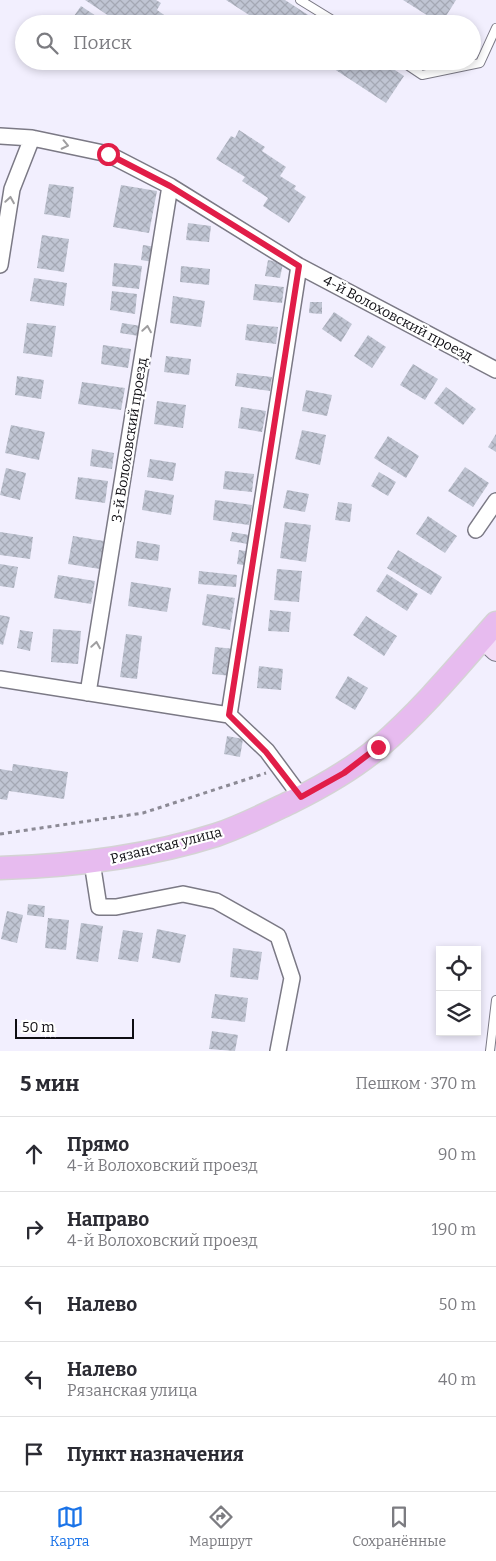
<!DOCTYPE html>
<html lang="ru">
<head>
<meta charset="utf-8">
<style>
	body { margin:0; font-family:Bitter,serif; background:#f7f7f7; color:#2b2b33 }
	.controls { position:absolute; right:15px; bottom:15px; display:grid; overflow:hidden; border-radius:0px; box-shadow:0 2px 8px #0003 }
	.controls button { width:45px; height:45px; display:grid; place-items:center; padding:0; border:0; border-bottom:1px solid #e1e1e2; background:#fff; color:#2b2b33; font:25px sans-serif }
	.scale { position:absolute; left:15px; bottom:12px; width:119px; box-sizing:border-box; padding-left:5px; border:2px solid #0e0d12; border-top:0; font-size:14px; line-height:18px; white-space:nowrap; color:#0e0d12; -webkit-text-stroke:4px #fff; paint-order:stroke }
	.stop { position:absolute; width:15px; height:15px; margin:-11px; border:4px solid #e11d48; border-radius:50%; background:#fff }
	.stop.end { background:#e11d48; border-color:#fff; box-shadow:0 1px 5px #0008 }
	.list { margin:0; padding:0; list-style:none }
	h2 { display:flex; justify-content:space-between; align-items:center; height:65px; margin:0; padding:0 20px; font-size:21px }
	h2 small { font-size:16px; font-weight:400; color:#7c7c81 }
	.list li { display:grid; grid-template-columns:32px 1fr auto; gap:15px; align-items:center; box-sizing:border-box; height:75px; padding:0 20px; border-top:1px solid #e1e1e2 }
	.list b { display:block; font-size:19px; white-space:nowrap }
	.list p { margin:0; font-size:16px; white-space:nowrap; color:#7c7c81 }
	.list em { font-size:16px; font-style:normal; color:#7c7c81 }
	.icon { flex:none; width:28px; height:28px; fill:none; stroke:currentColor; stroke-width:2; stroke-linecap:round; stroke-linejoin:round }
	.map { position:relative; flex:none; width:496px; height:1051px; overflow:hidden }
	.search { position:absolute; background:#fff; box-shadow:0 2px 8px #0003; left:15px; right:15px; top:15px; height:55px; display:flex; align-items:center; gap:12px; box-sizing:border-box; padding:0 18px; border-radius:28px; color:#7c7c81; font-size:19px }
	.sheet { height:440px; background:#fff }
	nav { display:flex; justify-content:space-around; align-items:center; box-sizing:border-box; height:70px; border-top:1px solid #e1e1e2; background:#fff; font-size:14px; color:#7c7c81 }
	nav a { display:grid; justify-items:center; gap:2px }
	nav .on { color:#1a73e8 }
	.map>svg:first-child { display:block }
	.building { fill:url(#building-cross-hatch) }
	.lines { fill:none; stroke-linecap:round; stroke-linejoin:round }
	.lane-casing { stroke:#7b7985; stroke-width:10 }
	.street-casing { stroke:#7b7985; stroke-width:18 }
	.secondary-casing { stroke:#7b7985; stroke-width:22 }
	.primary-casing { stroke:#d4d3d4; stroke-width:25 }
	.path { stroke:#8c8a95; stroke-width:3; stroke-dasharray:4 4; stroke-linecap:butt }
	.lane { stroke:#fff; stroke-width:8 }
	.street { stroke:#fff; stroke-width:15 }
	.secondary { stroke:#f3ddf7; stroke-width:20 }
	.primary { stroke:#e7bbef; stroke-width:22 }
	.oneway { stroke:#9f9ea0 }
	.route { stroke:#e11d48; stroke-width:6 }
	.labels { text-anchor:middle; stroke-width:4.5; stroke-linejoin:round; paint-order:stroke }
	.street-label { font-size:14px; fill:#0e0d12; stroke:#fff }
</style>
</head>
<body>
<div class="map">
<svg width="496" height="1051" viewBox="0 0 496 1051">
	<defs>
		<pattern id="building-cross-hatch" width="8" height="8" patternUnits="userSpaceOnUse" patternTransform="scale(1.25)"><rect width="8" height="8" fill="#c0c5d3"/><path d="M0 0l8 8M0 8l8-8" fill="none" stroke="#a4a8b4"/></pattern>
	</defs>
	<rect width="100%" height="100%" fill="#f2effe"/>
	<path class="building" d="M 85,0 L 156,0 L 161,3 L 157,10 L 177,24 L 121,24 Z
		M 226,0 L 285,0 L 322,24 L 263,24 Z
		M 403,0 L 456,0 L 441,24 Z
		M 81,6 L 108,24 L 86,24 L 74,16 Z
		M 322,61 L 381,61 L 404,76 L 386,103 Z
		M 239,130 L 265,147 L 262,151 L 286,167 L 280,176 L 296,186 L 294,189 L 306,197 L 289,223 L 263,206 L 268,198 L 242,181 L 245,177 L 216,159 L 231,136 L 235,138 Z
		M 49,184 L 74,187 L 70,218 L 44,214 Z
		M 121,185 L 157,191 L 149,233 L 113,227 Z
		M 188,223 L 211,226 L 209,242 L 186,240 Z
		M 42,235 L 69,239 L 64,272 L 37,268 Z
		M 143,245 L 156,247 L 153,262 L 141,260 Z
		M 268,260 L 283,263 L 280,278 L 265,276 Z
		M 114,263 L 142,266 L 139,289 L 112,286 Z
		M 181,266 L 210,269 L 209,285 L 180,282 Z
		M 34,278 L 67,283 L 64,306 L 30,301 Z
		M 255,284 L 284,287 L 282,303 L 253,300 Z
		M 112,291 L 137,294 L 135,314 L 110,310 Z
		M 173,296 L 205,301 L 201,327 L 170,323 Z
		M 310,302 L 322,302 L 322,314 L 309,313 Z
		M 334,312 L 352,324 L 341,342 L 322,329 Z
		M 27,323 L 56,326 L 52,357 L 23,353 Z
		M 122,323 L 141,326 L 139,336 L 120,333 Z
		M 247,324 L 278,327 L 276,344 L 245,340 Z
		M 368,335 L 386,347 L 372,368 L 354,356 Z
		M 103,345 L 131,349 L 128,368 L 101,364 Z
		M 166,356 L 191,359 L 189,375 L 164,372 Z
		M 413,364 L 438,379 L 425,400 L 400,385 Z
		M 237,373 L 272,377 L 270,391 L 235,386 Z
		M 17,376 L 44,380 L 41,399 L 15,395 Z
		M 82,382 L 125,388 L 121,410 L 78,404 Z
		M 446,387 L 476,409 L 463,425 L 434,403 Z
		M 306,390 L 332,395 L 327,416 L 302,411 Z
		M 157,401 L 186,405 L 183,428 L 154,424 Z
		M 241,407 L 266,411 L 262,432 L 238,428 Z
		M 11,425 L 45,432 L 39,460 L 5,453 Z
		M 302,430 L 326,435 L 320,465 L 295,459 Z
		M 496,434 L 496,452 L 488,447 Z
		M 388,436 L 419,456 L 406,478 L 374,458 Z
		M 92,449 L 114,453 L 112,469 L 90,466 Z
		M 150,459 L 176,463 L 173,481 L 147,477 Z
		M 465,467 L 489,483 L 473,507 L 448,491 Z
		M 6,468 L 26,473 L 20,500 L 0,495 Z
		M 225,471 L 254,474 L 252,492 L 223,489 Z
		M 379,472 L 396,482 L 388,496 L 371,486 Z
		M 78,477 L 108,481 L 105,503 L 75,499 Z
		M 145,490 L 174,495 L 171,515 L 142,510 Z
		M 287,490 L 309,494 L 305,512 L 283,508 Z
		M 215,500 L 252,505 L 249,525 L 213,520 Z
		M 338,502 L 352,504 L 350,522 L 335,520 Z
		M 428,516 L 457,536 L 445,553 L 416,534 Z
		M 285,522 L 311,525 L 306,562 L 280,558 Z
		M 0,532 L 33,537 L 30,559 L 0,555 Z
		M 232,532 L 249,535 L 248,544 L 230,541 Z
		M 73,536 L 104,541 L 100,569 L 68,564 Z
		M 137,541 L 160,545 L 158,561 L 135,558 Z
		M 239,550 L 252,552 L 249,566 L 237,564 Z
		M 398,550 L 442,577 L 431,595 L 387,568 Z
		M 0,564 L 18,567 L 14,588 L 0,586 Z
		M 277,569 L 302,571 L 299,602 L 274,600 Z
		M 199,571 L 237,575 L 236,587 L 198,584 Z
		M 387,574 L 418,594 L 407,611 L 376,591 Z
		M 58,575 L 95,581 L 91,604 L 54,598 Z
		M 131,582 L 171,588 L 167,612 L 128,606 Z
		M 207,594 L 235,598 L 230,630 L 202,625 Z
		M 270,610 L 291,612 L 289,632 L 268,631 Z
		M 0,615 L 10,617 L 3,645 L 0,644 Z
		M 366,616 L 397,636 L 384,656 L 353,635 Z
		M 53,629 L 81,631 L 78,664 L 51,662 Z
		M 20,630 L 33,632 L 30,651 L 17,648 Z
		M 126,634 L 142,636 L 137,679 L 120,677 Z
		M 215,647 L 235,649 L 232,676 L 212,674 Z
		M 259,666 L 283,669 L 281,690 L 257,688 Z
		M 348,676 L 368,688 L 355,710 L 335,698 Z
		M 227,736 L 243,739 L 240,757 L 224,754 Z
		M 13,764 L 68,772 L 64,799 L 9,791 L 7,800 L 0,799 L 0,769 L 12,771 Z
		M 28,904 L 45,906 L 44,917 L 27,915 Z
		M 7,911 L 23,915 L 17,943 L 1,939 Z
		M 48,918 L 69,920 L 66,950 L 45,948 Z
		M 81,923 L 103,926 L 98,962 L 76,959 Z
		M 157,929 L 186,935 L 180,963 L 152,958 Z
		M 123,930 L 143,933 L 138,962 L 118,959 Z
		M 233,948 L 262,952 L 258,980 L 230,977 Z
		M 215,994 L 248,998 L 245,1022 L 211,1018 Z
		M 212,1031 L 238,1035 L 235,1051 L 209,1049 Z"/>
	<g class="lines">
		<g class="lane-casing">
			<path id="lane" d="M 300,0 L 339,24
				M 401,61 L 422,75 L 480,63 L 496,28
				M 490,1051 L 496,1000"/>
		</g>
		<g class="street-casing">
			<path id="street" d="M 0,136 L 32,138 L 108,154 L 170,186 L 299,266 L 496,370
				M 0,265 L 12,189 L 32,138
				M 476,530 L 496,501
				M 0,679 L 229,715 L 267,751 L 301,797
				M 88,693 L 170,186
				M 229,715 L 299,266
				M 92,862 L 99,907 L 116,907 L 183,894 L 216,901 L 278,936 L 292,978 L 278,1051"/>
		</g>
		<g class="secondary-casing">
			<path id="secondary" d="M 482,638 L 496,651"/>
		</g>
		<g class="primary-casing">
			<path id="primary" d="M 0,868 C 73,866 147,857 216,835 C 243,826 268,813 293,801 C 323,786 353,769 379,747 C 422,710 459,665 496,623"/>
		</g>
		<path class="path" d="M 0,834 L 143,813 L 266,773"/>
		<use href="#lane" class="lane"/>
		<use href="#street" class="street"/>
		<use href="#secondary" class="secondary"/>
		<use href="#primary" class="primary"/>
	</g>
	<defs><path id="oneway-chevron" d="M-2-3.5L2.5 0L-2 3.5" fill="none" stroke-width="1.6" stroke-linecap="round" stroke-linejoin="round" transform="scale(1.25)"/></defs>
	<g class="oneway">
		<use href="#oneway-chevron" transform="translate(65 145) rotate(12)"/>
		<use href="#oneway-chevron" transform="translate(10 200) rotate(-81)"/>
		<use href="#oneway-chevron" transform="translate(147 329) rotate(-81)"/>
		<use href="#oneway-chevron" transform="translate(96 645) rotate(-81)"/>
	</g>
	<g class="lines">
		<path class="route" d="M 108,154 L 170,186 L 299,266 L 229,715 L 266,752 L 301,797 L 344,773 L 378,747"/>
	</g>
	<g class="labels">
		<g class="street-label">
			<text transform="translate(398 318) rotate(28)" y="5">4-й Волоховский проезд</text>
			<text transform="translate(129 440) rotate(-81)" y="5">3-й Волоховский проезд</text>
			<text transform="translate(166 845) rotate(-14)" y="5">Рязанская улица</text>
		</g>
	</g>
</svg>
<div class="controls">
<button><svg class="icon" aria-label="locate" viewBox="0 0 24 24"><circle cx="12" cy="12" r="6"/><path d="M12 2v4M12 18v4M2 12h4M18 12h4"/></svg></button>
<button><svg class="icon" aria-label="layers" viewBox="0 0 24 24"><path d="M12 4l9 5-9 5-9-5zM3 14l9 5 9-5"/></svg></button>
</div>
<div class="scale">50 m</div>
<div class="stop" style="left:108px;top:154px"></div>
<div class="stop end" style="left:378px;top:747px"></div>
<div class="search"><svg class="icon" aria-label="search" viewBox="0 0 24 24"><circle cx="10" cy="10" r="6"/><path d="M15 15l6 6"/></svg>Поиск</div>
</div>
<section class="sheet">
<h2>5 мин<small>Пешком · 370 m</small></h2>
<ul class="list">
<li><svg class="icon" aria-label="ahead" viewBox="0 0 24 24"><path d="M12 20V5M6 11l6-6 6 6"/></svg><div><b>Прямо</b><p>4-й Волоховский проезд</p></div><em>90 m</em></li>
<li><svg class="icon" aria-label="right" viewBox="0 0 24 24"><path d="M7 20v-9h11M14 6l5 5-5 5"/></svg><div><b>Направо</b><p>4-й Волоховский проезд</p></div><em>190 m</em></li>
<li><svg class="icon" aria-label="left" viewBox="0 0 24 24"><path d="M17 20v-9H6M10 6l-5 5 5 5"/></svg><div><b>Налево</b></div><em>50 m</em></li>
<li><svg class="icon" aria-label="left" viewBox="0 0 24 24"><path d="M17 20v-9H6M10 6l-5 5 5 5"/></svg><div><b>Налево</b><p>Рязанская улица</p></div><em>40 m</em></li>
<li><svg class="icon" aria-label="arrive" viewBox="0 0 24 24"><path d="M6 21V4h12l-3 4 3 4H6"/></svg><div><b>Пункт назначения</b></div></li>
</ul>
</section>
<nav>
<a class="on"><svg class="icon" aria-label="map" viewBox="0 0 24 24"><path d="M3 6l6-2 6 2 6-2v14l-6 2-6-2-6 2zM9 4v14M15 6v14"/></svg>Карта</a>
<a><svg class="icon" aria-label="directions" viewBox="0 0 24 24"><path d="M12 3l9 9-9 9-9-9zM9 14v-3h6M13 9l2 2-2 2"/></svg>Маршрут</a>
<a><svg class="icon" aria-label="saved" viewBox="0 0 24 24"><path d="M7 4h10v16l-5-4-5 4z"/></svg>Сохранённые</a>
</nav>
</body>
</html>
